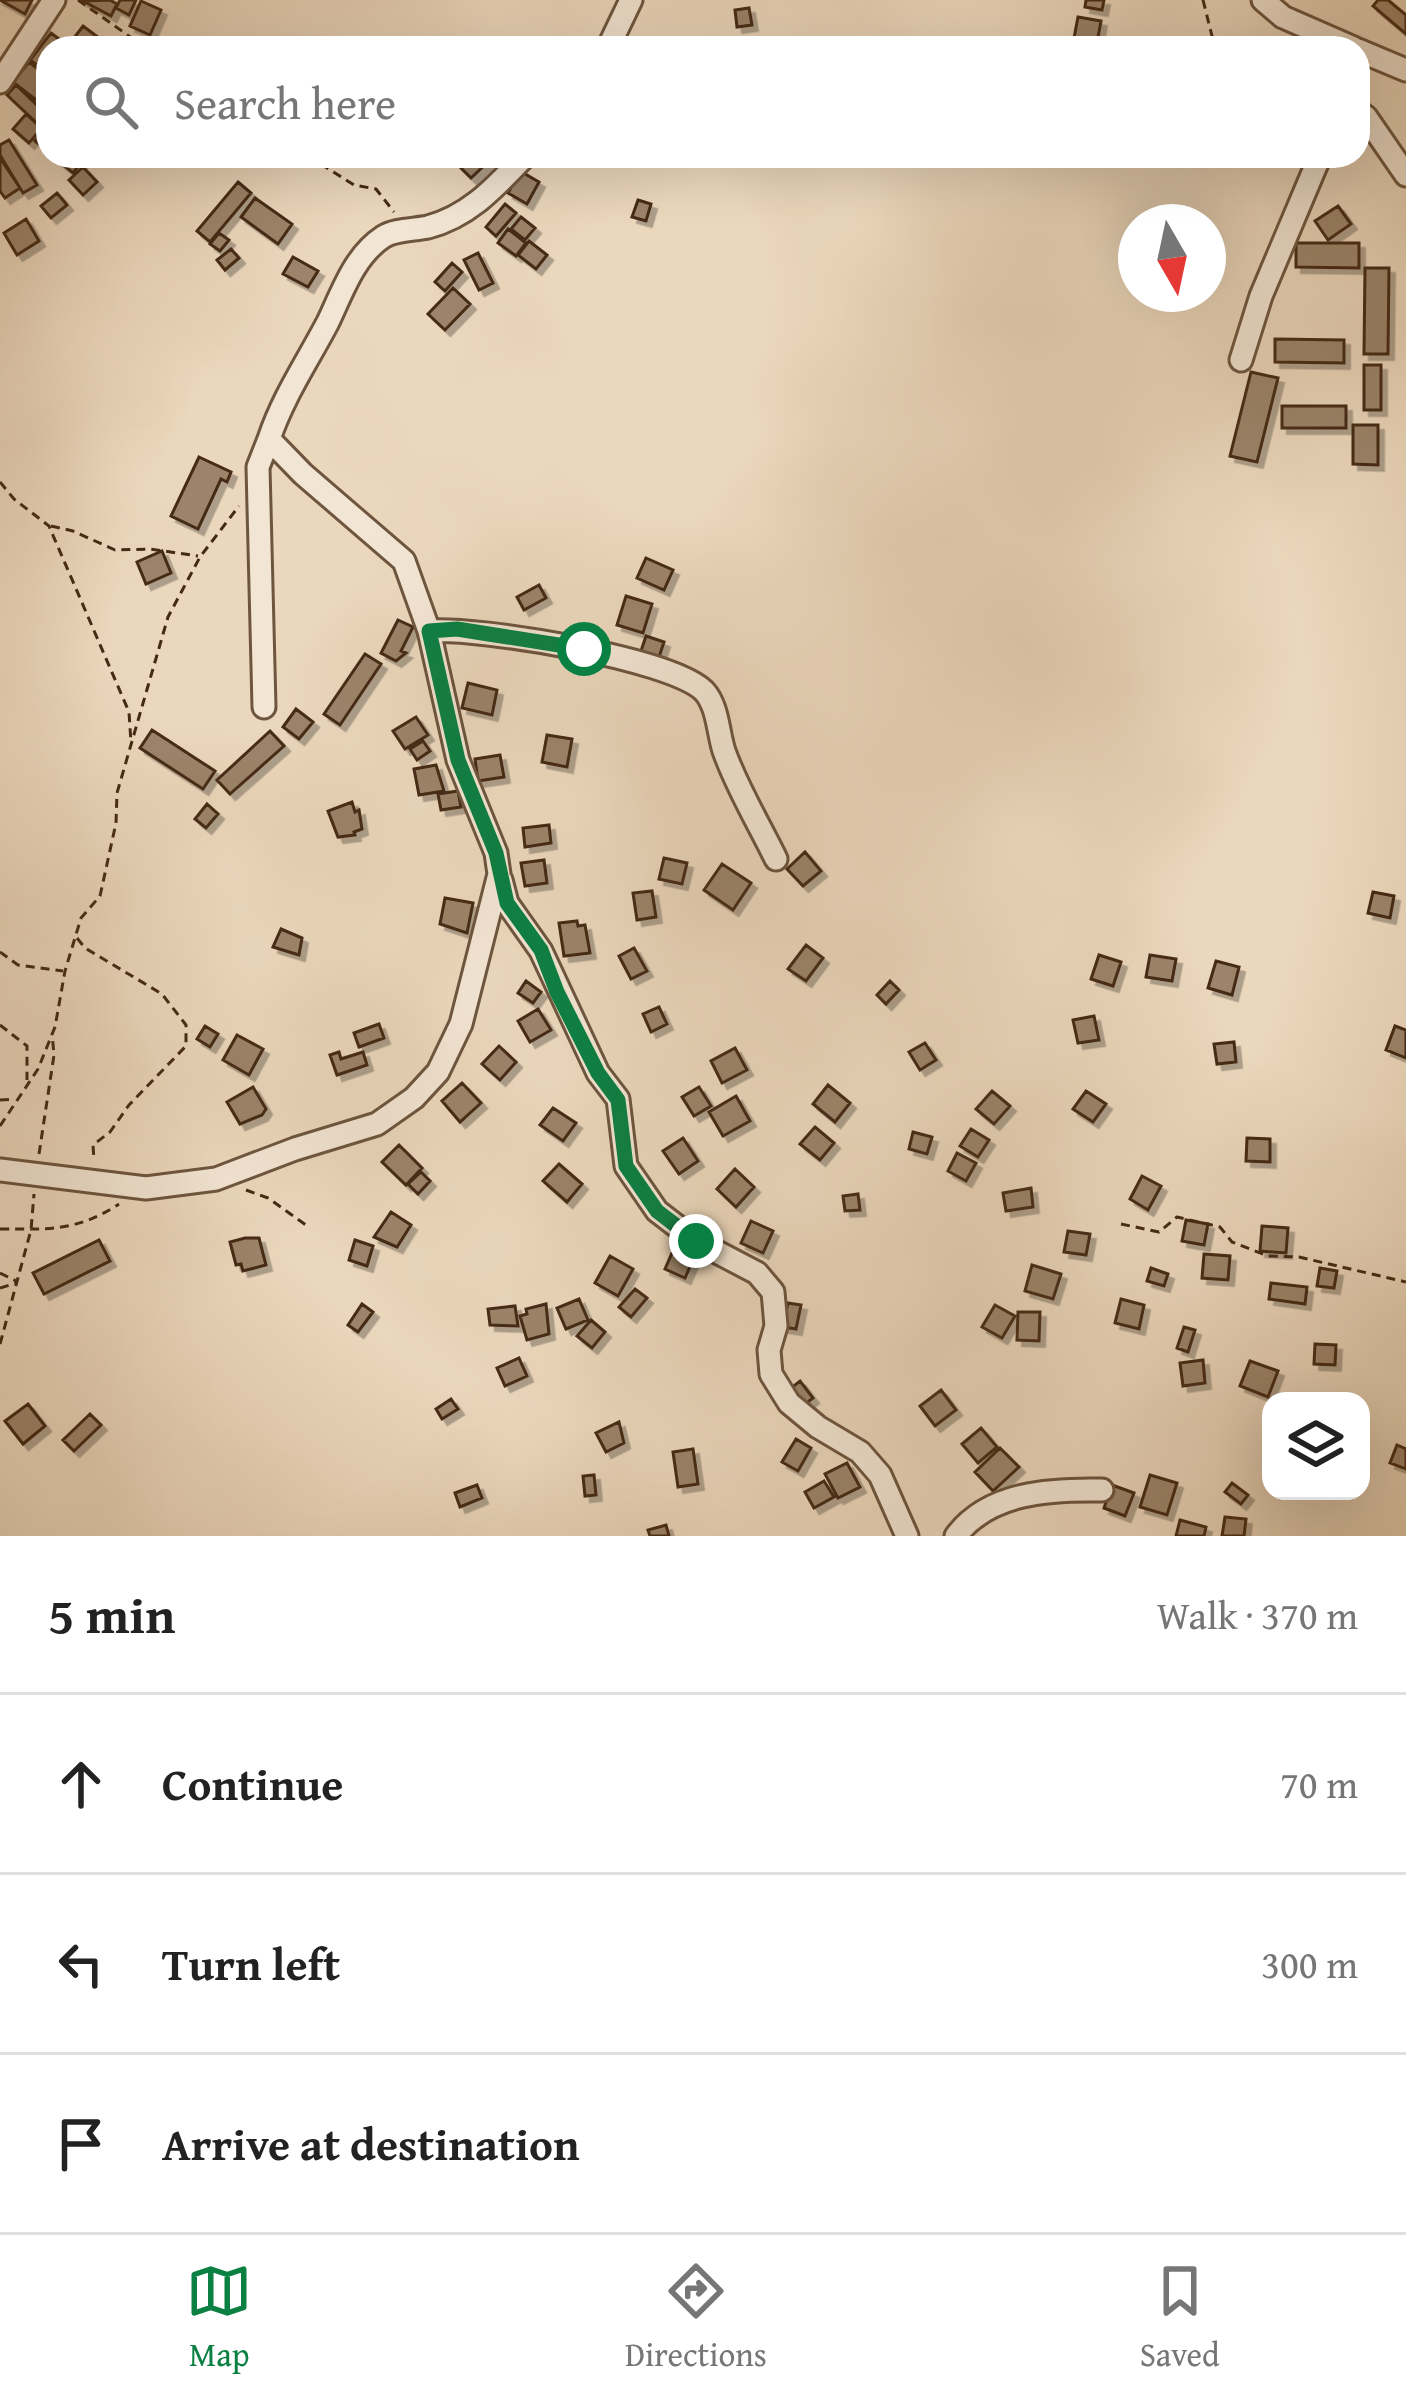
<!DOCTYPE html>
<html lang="en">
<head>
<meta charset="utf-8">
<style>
	body { margin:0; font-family:"Gentium Book Plus",serif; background:#f2f2f2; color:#222 }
	.controls { position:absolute; right:36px; bottom:36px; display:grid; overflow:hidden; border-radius:24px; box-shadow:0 12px 48px #0002 }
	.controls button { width:108px; height:108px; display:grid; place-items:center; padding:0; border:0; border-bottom:3px solid #e0e0e0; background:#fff; color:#222; font:60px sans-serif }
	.compass { position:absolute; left:1118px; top:204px; width:108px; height:108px; border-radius:50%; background:#fff; box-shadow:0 12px 48px #0002; rotate:171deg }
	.stop { position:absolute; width:36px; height:36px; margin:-27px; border:9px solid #0b8043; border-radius:50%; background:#fff }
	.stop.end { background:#0b8043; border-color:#fff; box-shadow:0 3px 12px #0008 }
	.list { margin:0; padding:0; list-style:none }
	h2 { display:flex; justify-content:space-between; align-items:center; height:156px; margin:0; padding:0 48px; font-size:51px }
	h2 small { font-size:39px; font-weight:400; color:#767676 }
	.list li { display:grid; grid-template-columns:78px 1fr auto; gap:36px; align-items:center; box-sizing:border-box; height:180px; padding:0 48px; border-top:3px solid #e0e0e0 }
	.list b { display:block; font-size:45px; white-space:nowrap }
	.list em { font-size:39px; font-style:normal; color:#767676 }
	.icon { flex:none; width:66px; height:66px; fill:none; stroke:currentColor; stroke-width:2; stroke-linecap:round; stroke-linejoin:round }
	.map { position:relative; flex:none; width:1406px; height:1536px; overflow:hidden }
	.search { position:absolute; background:#fff; box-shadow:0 12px 48px #0002; left:36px; right:36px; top:36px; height:132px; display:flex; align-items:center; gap:30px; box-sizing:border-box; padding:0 42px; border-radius:36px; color:#767676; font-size:45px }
	.sheet { height:696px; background:#fff }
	nav { display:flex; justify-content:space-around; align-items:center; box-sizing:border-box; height:168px; border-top:3px solid #e0e0e0; background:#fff; font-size:33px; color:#767676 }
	nav a { display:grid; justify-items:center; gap:6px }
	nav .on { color:#0b8043 }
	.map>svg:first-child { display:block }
	.building { fill:#9b846b; stroke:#442a14; stroke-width:3; filter:url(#shadow) }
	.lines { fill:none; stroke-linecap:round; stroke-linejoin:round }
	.minor-casing { stroke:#6e553e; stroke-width:27 }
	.path { stroke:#442a14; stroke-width:3; stroke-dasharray:9 6; stroke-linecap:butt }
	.minor { stroke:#f2e5d3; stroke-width:21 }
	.route { stroke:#0b8043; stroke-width:15 }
</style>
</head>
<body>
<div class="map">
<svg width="1406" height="1536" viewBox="0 0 1406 1536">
	<defs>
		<filter id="shadow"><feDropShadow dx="5.5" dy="5.5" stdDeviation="0" flood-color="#0004"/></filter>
	</defs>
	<rect width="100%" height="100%" fill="#ebd7bc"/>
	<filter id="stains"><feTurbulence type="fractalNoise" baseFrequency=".00167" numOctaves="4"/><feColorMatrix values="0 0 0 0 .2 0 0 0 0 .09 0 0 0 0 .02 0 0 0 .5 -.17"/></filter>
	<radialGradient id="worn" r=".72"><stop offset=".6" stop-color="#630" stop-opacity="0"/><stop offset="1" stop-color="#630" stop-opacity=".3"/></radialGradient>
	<path class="building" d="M 0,0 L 32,0 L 25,14 Z
		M 110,0 L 117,4 L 111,16 L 83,1 Z
		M 120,0 L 136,0 L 129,15 L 116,8 Z
		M 1086,0 L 1104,0 L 1102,10 L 1085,7 Z
		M 1378,0 L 1388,0 L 1406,15 L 1406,34 L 1373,6 Z
		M 141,1 L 161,10 L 150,35 L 130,26 Z
		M 749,8 L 752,25 L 737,27 L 735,10 Z
		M 1078,17 L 1101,21 L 1097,43 L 1074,38 Z
		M 83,26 L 111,47 L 110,48 L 78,48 L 70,43 Z
		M 51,33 L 71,48 L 48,48 L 48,73 L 30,60 Z
		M 29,62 L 48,77 L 48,85 L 36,100 L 13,82 Z
		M 16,85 L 39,107 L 48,101 L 48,122 L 42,128 L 7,95 Z
		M 26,114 L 42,128 L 29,143 L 13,129 Z
		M 43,131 L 48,135 L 48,152 L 35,141 Z
		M 9,140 L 37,185 L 23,193 L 0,155 L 0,145 Z
		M 52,156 L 73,156 L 81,163 L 73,173 Z
		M 465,156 L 483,156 L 489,161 L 471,178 L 457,164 Z
		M 0,158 L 20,188 L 5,198 L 0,191 Z
		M 83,167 L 97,182 L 83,195 L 69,180 Z
		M 520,171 L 539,182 L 527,204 L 508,193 Z
		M 238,182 L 251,193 L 210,242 L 197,231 Z
		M 57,193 L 67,205 L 51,218 L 41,206 Z
		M 255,198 L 292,224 L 278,244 L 241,217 Z
		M 638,200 L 651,204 L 646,221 L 632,217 Z
		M 505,204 L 516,213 L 496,236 L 486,227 Z
		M 1338,206 L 1351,224 L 1328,240 L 1315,221 Z
		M 521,217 L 535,228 L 525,240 L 511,229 Z
		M 26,219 L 39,241 L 17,255 L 4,233 Z
		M 508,229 L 526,243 L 516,256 L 498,243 Z
		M 219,233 L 229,240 L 220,251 L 210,244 Z
		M 529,241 L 547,255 L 536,269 L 518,255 Z
		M 1296,243 L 1359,243 L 1359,268 L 1296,267 Z
		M 231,249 L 239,258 L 225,270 L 217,260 Z
		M 478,253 L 493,283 L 479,290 L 464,260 Z
		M 293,257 L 318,271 L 308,287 L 283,274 Z
		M 452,263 L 462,272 L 445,291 L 435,282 Z
		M 1365,268 L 1389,268 L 1388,354 L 1364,354 Z
		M 453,288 L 470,304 L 445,330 L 428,314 Z
		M 1275,339 L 1344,340 L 1344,363 L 1275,362 Z
		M 1364,365 L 1381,365 L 1381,410 L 1364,410 Z
		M 1251,372 L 1278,378 L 1257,462 L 1230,456 Z
		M 1282,406 L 1346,406 L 1346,428 L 1282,428 Z
		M 1353,425 L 1378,425 L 1378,465 L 1353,464 Z
		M 199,457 L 231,472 L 227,482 L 221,479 L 198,529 L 171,516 Z
		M 162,551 L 171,573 L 146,584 L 137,562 Z
		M 646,558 L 673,570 L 664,590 L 637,578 Z
		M 539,585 L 546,598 L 524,610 L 517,597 Z
		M 626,596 L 652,604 L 643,633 L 617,625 Z
		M 398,620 L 413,627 L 401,651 L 406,653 L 396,661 L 381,653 Z
		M 646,636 L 664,642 L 658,660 L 640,654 Z
		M 365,654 L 381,664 L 340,725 L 324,714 Z
		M 468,683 L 497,690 L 492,715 L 462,708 Z
		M 296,709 L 313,722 L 299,739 L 283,727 Z
		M 416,717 L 428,735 L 405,749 L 393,731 Z
		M 152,730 L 215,771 L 203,789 L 140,748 Z
		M 270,731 L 284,746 L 230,794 L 217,780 Z
		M 547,735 L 572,739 L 567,767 L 542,762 Z
		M 423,741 L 430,751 L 417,760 L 410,749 Z
		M 500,755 L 504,777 L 478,781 L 475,759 Z
		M 436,765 L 444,791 L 419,795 L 414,769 Z
		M 458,791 L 461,807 L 441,810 L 438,794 Z
		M 352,802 L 355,812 L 359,810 L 362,829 L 354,832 L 355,835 L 338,837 L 328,811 Z
		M 207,804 L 218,814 L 206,828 L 195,819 Z
		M 549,825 L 551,843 L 525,847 L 523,828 Z
		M 805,852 L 821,871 L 803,886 L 787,869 Z
		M 664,858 L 687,863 L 682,884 L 659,879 Z
		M 544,860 L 547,883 L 525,886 L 521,863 Z
		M 722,864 L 751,883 L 733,910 L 704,890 Z
		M 652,891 L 656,917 L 637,920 L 633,893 Z
		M 1373,892 L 1394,896 L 1390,918 L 1368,913 Z
		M 445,898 L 473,903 L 467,933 L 440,924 Z
		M 577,921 L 578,926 L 585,925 L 590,953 L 564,956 L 559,923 Z
		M 281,929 L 302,938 L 299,955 L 273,947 Z
		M 806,945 L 823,958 L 806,981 L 788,969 Z
		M 634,948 L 647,971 L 631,979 L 619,956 Z
		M 1099,955 L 1121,962 L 1113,986 L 1091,979 Z
		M 1150,955 L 1176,959 L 1172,981 L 1146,977 Z
		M 1216,961 L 1239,967 L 1232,995 L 1208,988 Z
		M 526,981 L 541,992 L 533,1003 L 518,993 Z
		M 890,981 L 899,990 L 886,1004 L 877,995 Z
		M 659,1007 L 667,1024 L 651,1032 L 643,1014 Z
		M 538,1009 L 551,1030 L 530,1042 L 518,1021 Z
		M 1094,1016 L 1099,1040 L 1078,1043 L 1073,1020 Z
		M 379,1024 L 384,1038 L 359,1047 L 354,1033 Z
		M 205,1026 L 218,1034 L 210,1047 L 197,1039 Z
		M 1395,1026 L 1406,1030 L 1406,1058 L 1386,1050 Z
		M 237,1035 L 263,1049 L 249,1075 L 223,1060 Z
		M 1234,1042 L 1236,1062 L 1217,1064 L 1214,1044 Z
		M 925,1043 L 936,1060 L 920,1070 L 909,1052 Z
		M 499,1046 L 516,1062 L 500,1080 L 482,1064 Z
		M 735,1048 L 747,1070 L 722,1083 L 711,1061 Z
		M 339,1052 L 341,1059 L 363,1052 L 367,1065 L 337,1075 L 330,1055 Z
		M 462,1083 L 481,1103 L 460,1122 L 442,1101 Z
		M 828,1085 L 850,1103 L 835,1122 L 813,1104 Z
		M 253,1087 L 266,1109 L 262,1115 L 240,1124 L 227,1102 Z
		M 699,1087 L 711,1106 L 694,1116 L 682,1097 Z
		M 992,1091 L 1010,1106 L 994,1124 L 976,1109 Z
		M 1086,1091 L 1106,1104 L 1093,1122 L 1073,1109 Z
		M 736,1096 L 750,1121 L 723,1136 L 709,1112 Z
		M 553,1108 L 576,1123 L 563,1141 L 540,1125 Z
		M 815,1127 L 834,1143 L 820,1160 L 800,1144 Z
		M 971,1129 L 989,1140 L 978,1157 L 960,1146 Z
		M 913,1132 L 932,1137 L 927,1154 L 909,1149 Z
		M 683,1138 L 698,1161 L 679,1174 L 663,1151 Z
		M 1247,1138 L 1270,1139 L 1270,1162 L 1246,1161 Z
		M 399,1145 L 422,1168 L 406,1185 L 382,1162 Z
		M 957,1153 L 976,1163 L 966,1181 L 948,1171 Z
		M 559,1164 L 582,1184 L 567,1202 L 543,1181 Z
		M 735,1169 L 754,1187 L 736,1207 L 717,1189 Z
		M 421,1172 L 430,1181 L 418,1194 L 408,1184 Z
		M 1142,1176 L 1161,1186 L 1148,1210 L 1130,1199 Z
		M 1031,1188 L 1033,1207 L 1006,1211 L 1003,1193 Z
		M 858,1194 L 860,1210 L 845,1211 L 843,1196 Z
		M 391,1212 L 411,1225 L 397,1247 L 374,1237 Z
		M 1186,1220 L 1208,1224 L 1204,1245 L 1182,1241 Z
		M 751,1221 L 773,1231 L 763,1253 L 741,1243 Z
		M 1262,1226 L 1288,1228 L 1286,1253 L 1260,1251 Z
		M 1068,1231 L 1090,1234 L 1086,1255 L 1064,1252 Z
		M 245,1238 L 259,1238 L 266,1265 L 243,1271 L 241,1264 L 236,1265 L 230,1242 Z
		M 99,1240 L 110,1261 L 44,1294 L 33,1273 Z
		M 355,1240 L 373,1246 L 367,1266 L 349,1260 Z
		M 676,1244 L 696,1253 L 685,1278 L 665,1269 Z
		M 1204,1254 L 1230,1256 L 1228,1280 L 1202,1278 Z
		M 610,1256 L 633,1269 L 618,1296 L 595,1283 Z
		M 1032,1265 L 1061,1274 L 1053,1299 L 1025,1291 Z
		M 1151,1268 L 1168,1274 L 1164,1286 L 1147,1281 Z
		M 1320,1268 L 1337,1271 L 1334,1288 L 1317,1286 Z
		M 1271,1283 L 1307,1287 L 1305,1304 L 1269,1299 Z
		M 635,1289 L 647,1298 L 631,1317 L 619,1307 Z
		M 579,1299 L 588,1320 L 566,1329 L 557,1308 Z
		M 1121,1299 L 1144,1305 L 1139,1329 L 1115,1323 Z
		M 788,1303 L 801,1305 L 796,1329 L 783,1327 Z
		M 362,1304 L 373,1312 L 358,1332 L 348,1325 Z
		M 546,1304 L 549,1334 L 527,1340 L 520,1316 L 527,1314 L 526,1309 Z
		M 995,1305 L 1015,1316 L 1002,1338 L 982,1327 Z
		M 515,1306 L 518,1326 L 490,1325 L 488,1309 Z
		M 1018,1312 L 1040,1312 L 1039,1341 L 1017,1340 Z
		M 591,1320 L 605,1332 L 592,1348 L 577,1336 Z
		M 1184,1327 L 1195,1330 L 1188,1352 L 1177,1348 Z
		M 1315,1344 L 1336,1345 L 1335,1365 L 1314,1364 Z
		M 519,1358 L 527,1376 L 505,1386 L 497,1368 Z
		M 1203,1360 L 1205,1383 L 1183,1386 L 1180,1363 Z
		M 1250,1361 L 1278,1371 L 1268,1397 L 1240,1386 Z
		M 800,1381 L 813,1398 L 799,1409 L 786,1392 Z
		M 941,1390 L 956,1410 L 935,1426 L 920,1406 Z
		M 451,1399 L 458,1409 L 442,1419 L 436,1409 Z
		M 28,1404 L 45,1426 L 23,1444 L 5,1421 Z
		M 90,1414 L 101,1425 L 74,1451 L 63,1440 Z
		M 619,1422 L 624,1443 L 606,1452 L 596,1433 Z
		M 981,1428 L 997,1447 L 978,1463 L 962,1444 Z
		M 796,1439 L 811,1448 L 798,1471 L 782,1462 Z
		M 1397,1445 L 1406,1449 L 1406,1469 L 1390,1463 Z
		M 1000,1448 L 1019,1467 L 993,1491 L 975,1472 Z
		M 693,1449 L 698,1484 L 678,1487 L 673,1452 Z
		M 847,1463 L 860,1487 L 838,1498 L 825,1474 Z
		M 594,1475 L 596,1495 L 585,1496 L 583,1476 Z
		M 1150,1475 L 1177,1483 L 1167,1515 L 1140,1507 Z
		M 824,1481 L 834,1497 L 814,1508 L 805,1492 Z
		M 1232,1483 L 1248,1495 L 1241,1504 L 1225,1492 Z
		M 477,1485 L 482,1498 L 460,1507 L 455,1493 Z
		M 1112,1485 L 1134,1493 L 1125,1516 L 1104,1508 Z
		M 1225,1517 L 1246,1519 L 1244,1536 L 1222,1536 Z
		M 1180,1520 L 1206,1527 L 1204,1536 L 1176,1536 Z
		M 666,1525 L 669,1536 L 650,1536 L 648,1530 Z"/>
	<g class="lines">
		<g class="minor-casing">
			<path id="minor" d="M 1263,0 L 1283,17 L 1354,48
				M 608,48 L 631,0
				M 1358,50 L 1406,70
				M 0,82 L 54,0
				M 1358,111 L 1366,117 L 1406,175
				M 1241,360 L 1261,296 L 1320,156
				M 429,631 C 478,627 670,658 704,691 C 718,706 718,733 724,751 C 737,788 759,824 776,859
				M 264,707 L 258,467 L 269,439
				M 501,880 L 507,903 L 541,951 L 598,1073 L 618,1099 L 626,1166 L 657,1211 L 696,1241 L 757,1273 L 773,1292 L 776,1326 L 769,1350 L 771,1374 L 789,1403 L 818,1427 L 860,1452 L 880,1475 L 907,1536
				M 0,1170 L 146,1188 L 216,1179 L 295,1149 L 377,1124 L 414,1098 L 438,1072 L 461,1024 L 499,874 L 496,853 L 458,760 L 429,631 L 404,561 L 303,474 L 269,439 C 283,397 307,362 328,322 C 342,293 354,256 383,237 C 395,229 414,230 428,227 C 470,216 496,186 525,156
				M 956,1536 C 989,1492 1051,1489 1102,1490"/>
		</g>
		<path class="path" d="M 78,0 L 146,48
			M 1203,0 L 1215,48
			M 308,156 L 354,185 L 376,189 L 394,212
			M 0,482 L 14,499 L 49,526 L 129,712 L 131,743
			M 51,526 L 73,531 L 115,550 L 150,549 L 198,556
			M 77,938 L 85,948 L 162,994 L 186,1025 L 186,1046 L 129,1105 L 110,1132 L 93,1145 L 94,1160
			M 0,952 L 18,965 L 63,971
			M 0,1025 L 27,1046 L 27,1080
			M 0,1100 L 15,1099
			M 0,1126 L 38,1069 L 55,1027 L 65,971 L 81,918 L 100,896 L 116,823 L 117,793 L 168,617 L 200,557 L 239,506
			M 39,1154 L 54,1055 L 52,1033
			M 246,1190 L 268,1198 L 306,1225
			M 1121,1224 L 1159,1232 L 1177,1217 L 1220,1227 L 1232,1242 L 1268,1256 L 1299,1257 L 1406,1282
			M 0,1229 C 49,1229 76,1232 119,1204
			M 0,1273 L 16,1281
			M 0,1288 L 16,1283
			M 0,1344 L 31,1230 L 34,1194"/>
		<use href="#minor" class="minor"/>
	</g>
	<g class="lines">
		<path class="route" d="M 584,649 L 457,629 L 429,631 L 458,760 L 496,853 L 507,903 L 541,950 L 557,992 L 598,1073 L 618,1100 L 626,1166 L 657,1211 L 696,1241"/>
	</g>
	<rect width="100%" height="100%" filter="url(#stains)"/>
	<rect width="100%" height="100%" fill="url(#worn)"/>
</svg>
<div class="controls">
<button><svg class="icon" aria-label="layers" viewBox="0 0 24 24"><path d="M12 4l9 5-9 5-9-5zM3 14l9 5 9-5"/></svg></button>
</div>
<svg class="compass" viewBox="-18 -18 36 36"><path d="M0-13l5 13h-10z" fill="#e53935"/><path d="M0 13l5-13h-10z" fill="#767676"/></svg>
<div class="stop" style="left:584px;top:649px"></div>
<div class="stop end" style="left:696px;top:1241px"></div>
<div class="search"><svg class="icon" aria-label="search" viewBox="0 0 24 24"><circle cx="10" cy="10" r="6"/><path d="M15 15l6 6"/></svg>Search here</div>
</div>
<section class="sheet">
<h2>5 min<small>Walk · 370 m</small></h2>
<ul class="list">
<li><svg class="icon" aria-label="ahead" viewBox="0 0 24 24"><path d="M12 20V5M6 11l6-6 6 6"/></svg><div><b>Continue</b></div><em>70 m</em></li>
<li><svg class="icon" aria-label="left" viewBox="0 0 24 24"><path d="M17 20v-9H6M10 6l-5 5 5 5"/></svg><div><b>Turn left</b></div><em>300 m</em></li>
<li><svg class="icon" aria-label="arrive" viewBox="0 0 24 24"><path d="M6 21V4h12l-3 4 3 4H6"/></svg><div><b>Arrive at destination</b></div></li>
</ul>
</section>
<nav>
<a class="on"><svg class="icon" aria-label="map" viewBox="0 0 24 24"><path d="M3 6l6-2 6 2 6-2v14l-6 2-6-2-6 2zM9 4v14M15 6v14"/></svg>Map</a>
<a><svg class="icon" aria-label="directions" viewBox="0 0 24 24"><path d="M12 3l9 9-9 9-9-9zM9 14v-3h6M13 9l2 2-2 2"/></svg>Directions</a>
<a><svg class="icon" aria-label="saved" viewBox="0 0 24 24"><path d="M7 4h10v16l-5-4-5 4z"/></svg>Saved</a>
</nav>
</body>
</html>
